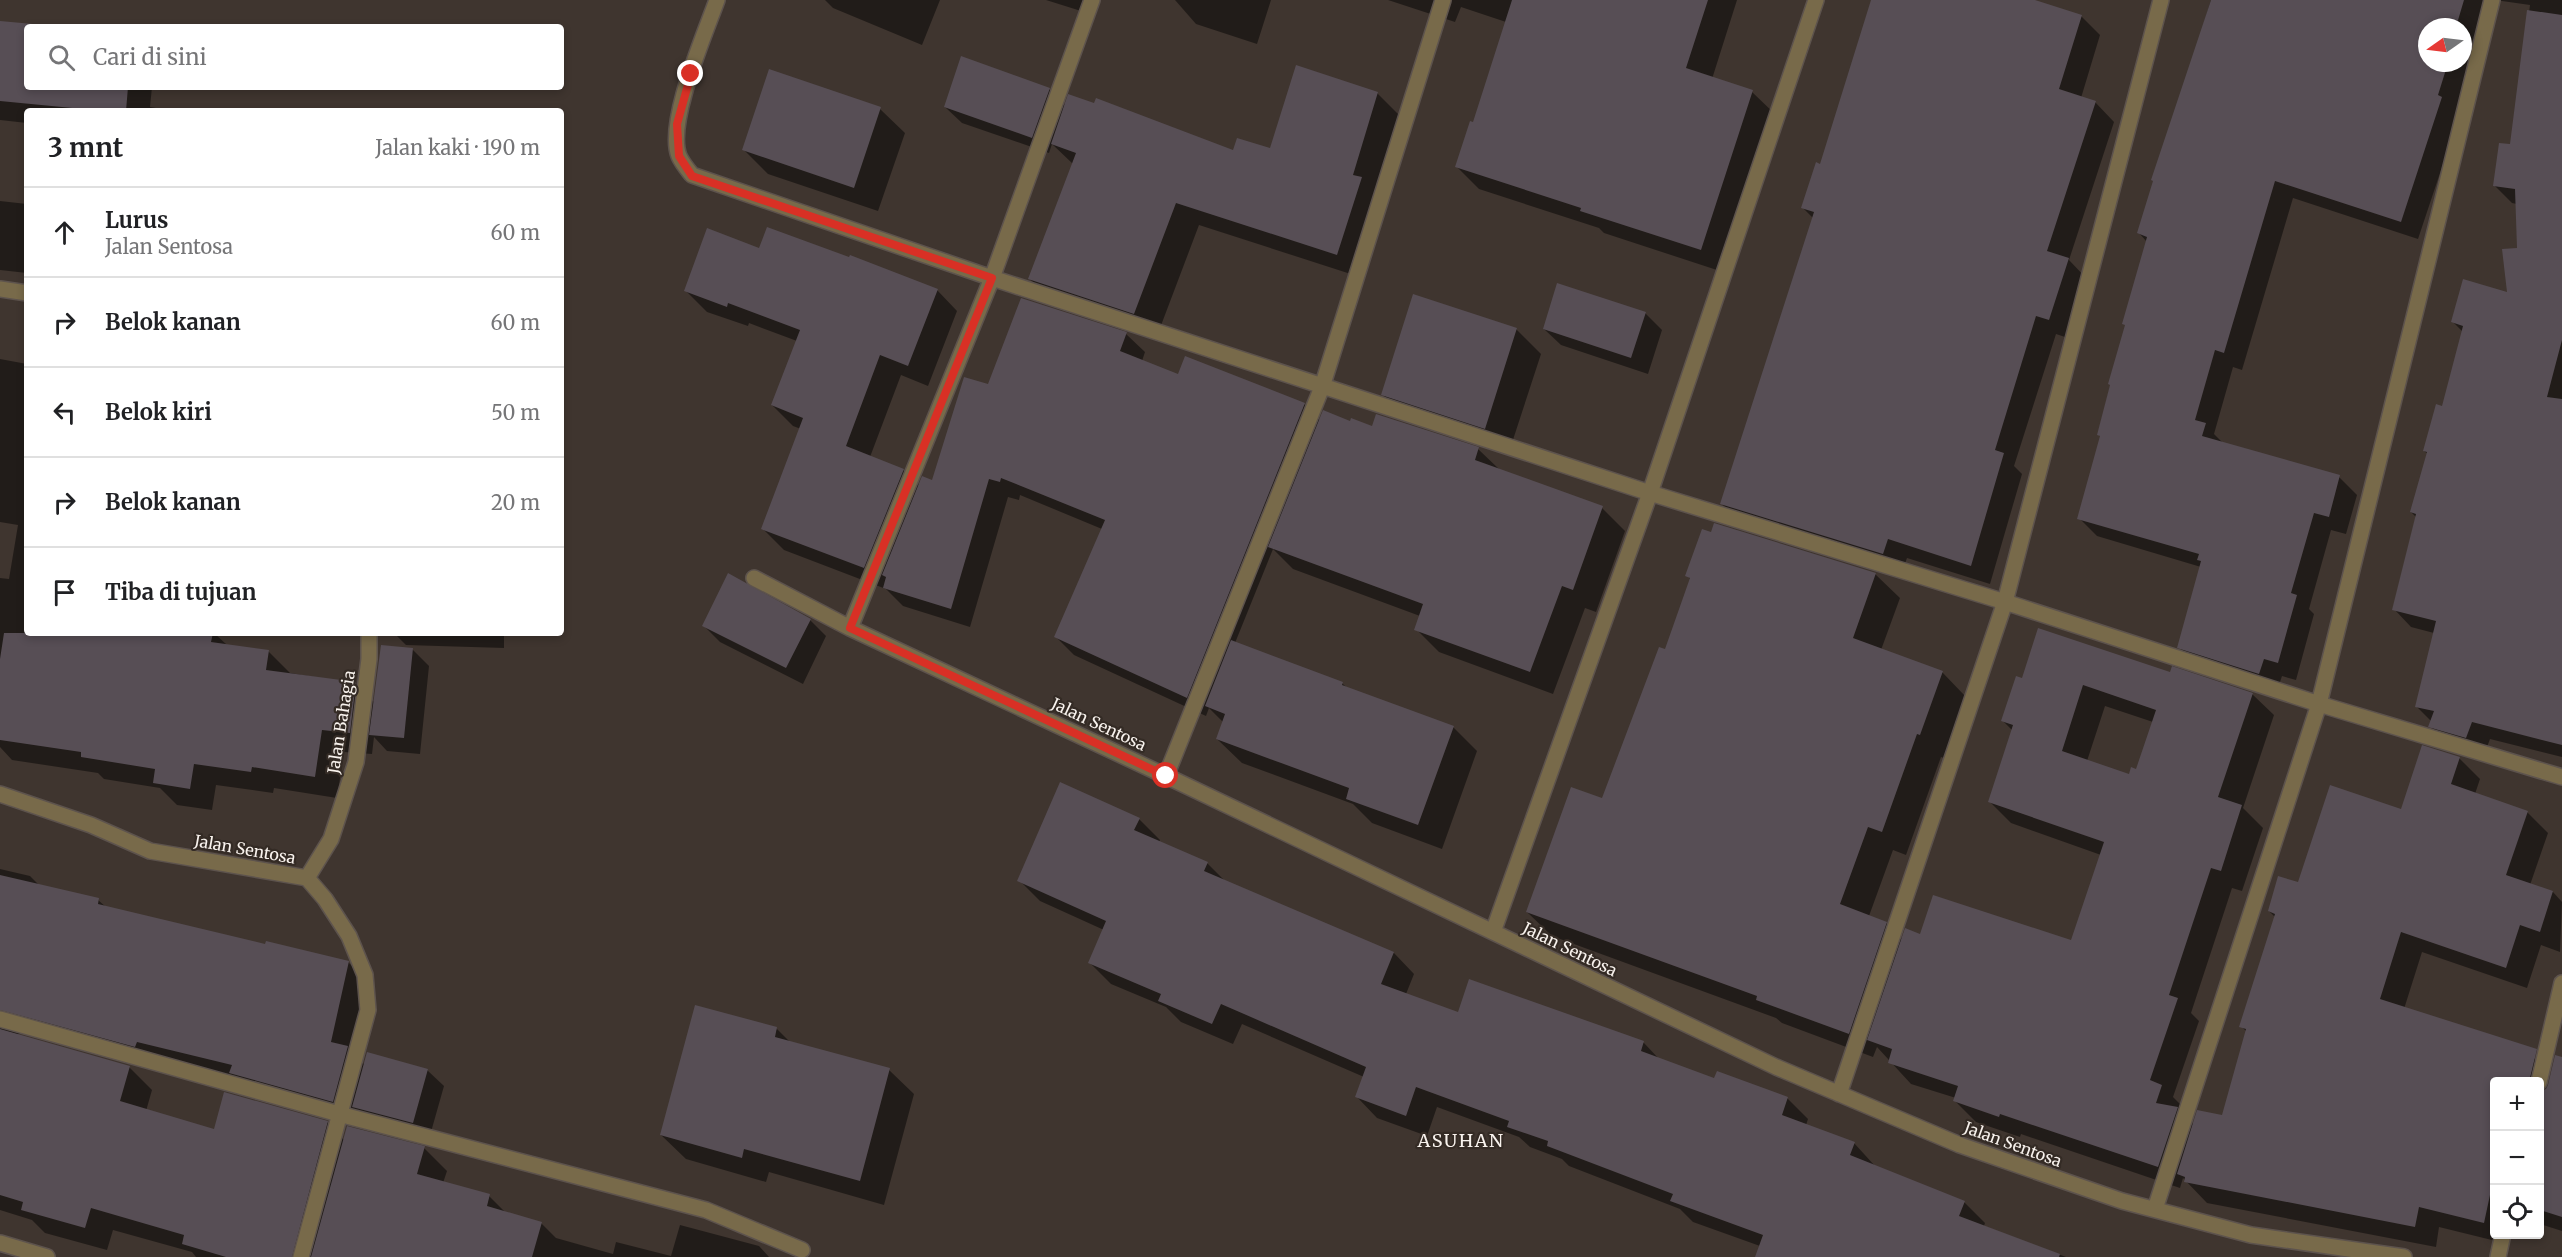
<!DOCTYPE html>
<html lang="id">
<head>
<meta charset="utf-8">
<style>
	body { margin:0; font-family:Merriweather,serif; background:#f2f2f2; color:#202124 }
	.controls { position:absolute; right:18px; bottom:18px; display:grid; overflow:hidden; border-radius:6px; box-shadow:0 3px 9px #0003 }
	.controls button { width:54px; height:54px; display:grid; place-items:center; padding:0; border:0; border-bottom:2px solid #e0e0e0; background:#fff; color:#202124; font:30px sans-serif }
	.compass { position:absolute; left:2418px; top:18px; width:54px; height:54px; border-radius:50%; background:#fff; box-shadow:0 3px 9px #0003; rotate:256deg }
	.stop { position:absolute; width:18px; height:18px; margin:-14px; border:4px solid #d93025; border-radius:50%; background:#fff }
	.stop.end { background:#d93025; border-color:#fff; box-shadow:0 2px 6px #0008 }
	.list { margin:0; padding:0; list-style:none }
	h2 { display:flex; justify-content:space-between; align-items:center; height:78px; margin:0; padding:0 24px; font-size:26px }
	h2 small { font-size:20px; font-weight:400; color:#757577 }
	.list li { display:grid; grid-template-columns:39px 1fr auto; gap:18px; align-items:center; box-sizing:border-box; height:90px; padding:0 24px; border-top:2px solid #e0e0e0 }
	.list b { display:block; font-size:22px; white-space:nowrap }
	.list p { margin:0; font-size:20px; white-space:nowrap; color:#757577 }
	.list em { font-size:20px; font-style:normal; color:#757577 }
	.icon { flex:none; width:33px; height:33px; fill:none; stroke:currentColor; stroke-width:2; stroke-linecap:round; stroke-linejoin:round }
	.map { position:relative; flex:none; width:2562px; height:1257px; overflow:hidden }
	.search { position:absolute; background:#fff; box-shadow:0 3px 9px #0003; left:24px; top:24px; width:540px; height:66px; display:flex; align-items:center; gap:15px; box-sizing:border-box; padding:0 21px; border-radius:6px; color:#757577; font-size:22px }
	.panel { position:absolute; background:#fff; box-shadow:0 3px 9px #0003; left:24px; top:108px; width:540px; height:528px; border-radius:6px }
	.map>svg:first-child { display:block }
	.shadow { fill:#0007; fill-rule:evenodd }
	.building { fill:#574e55; fill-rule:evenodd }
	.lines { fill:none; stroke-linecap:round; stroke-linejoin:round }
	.minor-casing { stroke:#5d534d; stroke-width:18 }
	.minor { stroke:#786a4a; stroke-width:15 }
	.route { stroke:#d93025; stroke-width:8 }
	.labels { text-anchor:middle; stroke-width:4.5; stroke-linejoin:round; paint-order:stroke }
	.street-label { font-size:16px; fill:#f8f2ed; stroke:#342b25 }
	.neighbourhood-label { font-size:18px; letter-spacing:1.5px; fill:#f8f2ed; stroke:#342b25 }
</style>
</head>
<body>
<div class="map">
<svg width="2562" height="1257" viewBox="0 0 2562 1257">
	<rect width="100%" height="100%" fill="#3f352f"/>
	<path class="shadow" d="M 825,0 L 940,0 L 922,45 L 833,8 Z
		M 1046,0 L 1085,0 L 1081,11 Z
		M 1175,0 L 1271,0 L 1257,44 L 1196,24 Z
		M 1388,0 L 1737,0 L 1712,79 L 1752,92 L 1775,114 L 1723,272 L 1604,233 L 1599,228 L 1479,189 L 1457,167 L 1474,123 L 1506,22 L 1461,7 L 1455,22 Z
		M 1872,0 L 2030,0 L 2081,16 L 2100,35 L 2081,98 L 2095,102 L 2114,122 L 2069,260 L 2087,279 L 2068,338 L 2056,334 L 2014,466 L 2022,474 L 1990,584 L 1907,558 L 1902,572 L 1741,523 L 1722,504 L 1814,219 L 1803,208 L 1821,166 Z
		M 2211,0 L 2488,0 L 2468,60 L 2472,63 L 2456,113 L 2459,116 L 2418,239 L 2293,198 L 2242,370 L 2233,367 L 2214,434 L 2223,443 L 2339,477 L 2357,495 L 2346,534 L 2331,530 L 2309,609 L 2314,614 L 2296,680 L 2282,676 L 2277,691 L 2197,665 L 2179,647 L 2201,567 L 2097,536 L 2079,518 L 2101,437 L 2098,434 L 2147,242 L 2139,233 ZM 2427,27 L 2463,27 L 2463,63 L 2427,63 Z
		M 2495,0 L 2562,0 L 2562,757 L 2490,739 L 2484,755 L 2448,744 L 2430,726 L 2432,722 L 2416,706 L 2434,633 L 2411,627 L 2394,609 L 2416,517 L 2411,512 L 2428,454 L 2424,451 L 2443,407 L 2463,332 L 2452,321 L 2508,294 L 2519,249 L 2517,204 L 2512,203 L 2494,185 L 2511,146 L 2530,5 Z
		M 0,22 L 50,27 L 27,27 L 27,87 L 152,87 L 150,107 L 174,111 L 27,111 L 27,123 L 0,120 Z
		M 1049,89 L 1066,106 L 1234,152 L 1271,150 L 1377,93 L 1400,116 L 1360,277 L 1199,225 L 1157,336 L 1052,302 L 1030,279 L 1073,164 L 1052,144 L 1049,153 L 962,123 L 945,107 Z
		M 880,109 L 905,133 L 878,211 L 768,174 L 744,150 Z
		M 0,201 L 27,204 L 27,273 L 0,270 Z
		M 760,250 L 937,290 L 957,311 L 928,386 L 901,375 L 870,457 L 903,470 L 920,486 L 933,482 L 989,386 L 1126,334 L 1145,352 L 1142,361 L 1179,376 L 1304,404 L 1321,421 L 1351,423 L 1478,449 L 1500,470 L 1602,508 L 1625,531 L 1596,612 L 1585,608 L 1553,694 L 1439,652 L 1416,629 L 1420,616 L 1293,569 L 1273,549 L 1235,643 L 1342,683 L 1348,689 L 1453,727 L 1477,751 L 1442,849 L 1372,823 L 1353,804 L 1242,763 L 1217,739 L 1223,722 L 1209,708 L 1206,716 L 1074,655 L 1056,637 L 1102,529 L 1020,495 L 1019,500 L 1008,497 L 970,627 L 903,606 L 886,589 L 784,550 L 763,529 L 801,429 L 793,426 L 772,405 L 797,341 L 749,323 L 748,326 L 707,312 L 686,291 Z
		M 1645,313 L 1662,330 L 1648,374 L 1561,345 L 1544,329 Z
		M 1516,329 L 1541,354 L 1509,452 L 1407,419 L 1383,395 Z
		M 0,359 L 27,364 L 27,633 L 214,633 L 227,645 L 268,651 L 290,673 L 356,684 L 375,703 L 412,649 L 429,666 L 420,754 L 387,751 L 374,737 L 372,754 L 344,752 L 337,798 L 274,788 L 273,793 L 216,785 L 212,810 L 177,805 L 160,788 L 104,779 L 98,773 L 12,760 L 0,747 L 0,578 L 9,579 L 18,525 L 0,522 Z
		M 1712,534 L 1875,574 L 1900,598 L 1881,650 L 1942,672 L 1966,697 L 1944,758 L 1941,757 L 1906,855 L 1893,850 L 1869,916 L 1886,923 L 1903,940 L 1921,936 L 2072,942 L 2101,855 L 2011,823 L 1990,802 L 2013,731 L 2002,720 L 2023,680 L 2171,674 L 2252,694 L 2274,715 L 2243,808 L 2263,828 L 2242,891 L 2232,888 L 2191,1013 L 2199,1021 L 2173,1097 L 2183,1107 L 2181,1112 L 2194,1125 L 2223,1117 L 2247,1032 L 2241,1026 L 2275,917 L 2269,911 L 2299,884 L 2402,811 L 2459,758 L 2480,779 L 2475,794 L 2527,812 L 2548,833 L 2530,885 L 2553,892 L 2562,902 L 2560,952 L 2541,945 L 2527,988 L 2422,952 L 2404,1009 L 2522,1046 L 2543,1067 L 2538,1082 L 2494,1082 L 2494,1234 L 2506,1234 L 2504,1243 L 2439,1227 L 2436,1247 L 2207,1203 L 2183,1178 L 2180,1188 L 2021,1134 L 2020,1137 L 1976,1122 L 1955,1101 L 1956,1098 L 1911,1084 L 1877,1047 L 1873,1057 L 1782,1023 L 1776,1018 L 1552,936 L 1527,912 L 1603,800 L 1666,651 L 1691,580 L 1687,575 ZM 2105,706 L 2153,722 L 2137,771 L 2130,775 L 2087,761 Z
		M 810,620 L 826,636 L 803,684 L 720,642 L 704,626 Z
		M 394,633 L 504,633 L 504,648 L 406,645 Z
		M 1139,819 L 1160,840 L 1159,842 L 1207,863 L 1226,882 L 1394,953 L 1414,974 L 1406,994 L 1459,1014 L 1470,981 L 1644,1043 L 1660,1060 L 1715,1080 L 1787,1098 L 1808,1119 L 1806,1125 L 1854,1143 L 1875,1166 L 1964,1202 L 1985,1223 L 1984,1226 L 2066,1257 L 1756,1257 L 1760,1246 L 1693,1222 L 1680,1209 L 1569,1166 L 1562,1159 L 1530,1147 L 1519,1137 L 1437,1107 L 1427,1136 L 1377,1118 L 1357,1097 L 1364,1077 L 1242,1024 L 1233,1044 L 1181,1022 L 1166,1007 L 1111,984 L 1090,963 L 1104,930 L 1040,901 L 1019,880 Z
		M 0,869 L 30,876 L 40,886 L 98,900 L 106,907 L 266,946 L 348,962 L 371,985 L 355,1056 L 365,1065 L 427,1070 L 444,1086 L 429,1139 L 26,1032 L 14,1035 L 129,1067 L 152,1090 L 146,1111 L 215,1131 L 327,1122 L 344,1140 L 424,1148 L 447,1171 L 443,1183 L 489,1196 L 507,1214 L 541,1223 L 556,1238 L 613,1254 L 616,1242 L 671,1256 L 680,1225 L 759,1246 L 769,1257 L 196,1257 L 192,1252 L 113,1230 L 107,1250 L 45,1233 L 32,1220 L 0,1210 Z
		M 777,1029 L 791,1043 L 889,1070 L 914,1094 L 884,1205 L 769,1172 L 766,1182 L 686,1159 L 661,1135 Z
		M 2544,1091 L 2562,1097 L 2562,1231 L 2540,1224 L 2540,1093 Z"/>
	<path class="building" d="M 1512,0 L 1708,0 L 1686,68 L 1753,90 L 1701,250 L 1580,211 L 1581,208 L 1455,167 L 1470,121 L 1473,122 Z
		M 1871,0 L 2035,0 L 2082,15 L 2059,89 L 2096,101 L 2047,251 L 2069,258 L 2049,320 L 2036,316 L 1995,450 L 2004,453 L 1971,566 L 1888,539 L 1883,554 L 1720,504 L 1814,212 L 1801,208 L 1816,162 L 1820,164 Z
		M 2211,0 L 2464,0 L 2456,27 L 2427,27 L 2427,63 L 2448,63 L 2438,95 L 2442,97 L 2401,222 L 2275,181 L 2224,353 L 2215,350 L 2195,420 L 2206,423 L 2202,436 L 2340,475 L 2329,517 L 2314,513 L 2291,593 L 2297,595 L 2278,663 L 2264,659 L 2259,674 L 2177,648 L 2201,561 L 2197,560 L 2199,554 L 2077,519 L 2100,436 L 2097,435 L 2110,385 L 2108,384 L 2125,325 L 2122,324 L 2147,237 L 2137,233 L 2153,181 L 2151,180 Z
		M 2527,10 L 2562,15 L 2562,340 L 2547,397 L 2562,399 L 2562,745 L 2472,722 L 2466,738 L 2428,727 L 2434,711 L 2415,707 L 2436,621 L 2392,610 L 2416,514 L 2410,512 L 2427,452 L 2423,451 L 2436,404 L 2442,406 L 2463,326 L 2451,322 L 2463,279 L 2507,292 L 2502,249 L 2517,248 L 2515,189 L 2493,186 L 2499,143 L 2510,144 Z
		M 0,21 L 66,27 L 27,27 L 27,87 L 128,87 L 126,111 L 103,111 L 0,101 Z
		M 961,56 L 1050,88 L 1032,138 L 944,107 Z
		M 1296,65 L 1378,92 L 1353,175 L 1362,177 L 1337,255 L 1176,203 L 1134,314 L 1028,279 L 1076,153 L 1051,144 L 1068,94 L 1094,103 L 1096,98 L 1233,150 L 1237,138 L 1270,148 Z
		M 769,69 L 881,107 L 854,188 L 742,150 Z
		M 767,227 L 849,257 L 850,255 L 938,289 L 908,366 L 880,355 L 846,446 L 904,469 L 864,568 L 761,529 L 803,418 L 771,405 L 800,330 L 728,303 L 727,307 L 684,291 L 707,228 L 759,248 Z
		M 1557,283 L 1646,312 L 1631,358 L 1543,329 Z
		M 1413,294 L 1517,328 L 1485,429 L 1381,395 Z
		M 1021,298 L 1127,332 L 1120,351 L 1178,374 L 1185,356 L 1305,403 L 1187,698 L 1054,637 L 1105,520 L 1001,478 L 1000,482 L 989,479 L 951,609 L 883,588 L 886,577 L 882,575 L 922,476 L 932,480 L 964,377 L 988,384 Z
		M 1323,410 L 1350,421 L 1351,418 L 1372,426 L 1376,414 L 1479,447 L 1475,460 L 1603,506 L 1573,590 L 1562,586 L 1530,672 L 1414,630 L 1423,604 L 1268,547 Z
		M 1714,523 L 1876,573 L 1853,638 L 1943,671 L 1920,735 L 1917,734 L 1882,832 L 1868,827 L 1840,904 L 1887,922 L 1849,1034 L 1756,1000 L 1757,996 L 1526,912 L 1571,787 L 1602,798 L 1659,647 L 1665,649 L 1690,578 L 1685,576 L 1702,529 L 1711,532 Z
		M 728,573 L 811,619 L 786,668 L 702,626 Z
		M 2038,628 L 2170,672 L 2172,666 L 2253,693 L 2218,797 L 2242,805 L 2221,871 L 2211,868 L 2169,995 L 2178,998 L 2150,1080 L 2162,1085 L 2156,1103 L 2178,1107 L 2158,1167 L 2000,1114 L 1999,1117 L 1953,1101 L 1958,1086 L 1888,1063 L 1892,1049 L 1867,1040 L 1905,928 L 1920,934 L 1933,895 L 2071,940 L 2104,842 L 1988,802 L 2013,725 L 2001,721 L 2016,676 L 2022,678 ZM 2083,685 L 2156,710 L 2136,769 L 2131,767 L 2129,774 L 2062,751 Z
		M 4,633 L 213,633 L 211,642 L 269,650 L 266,670 L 356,682 L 350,733 L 322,730 L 315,777 L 252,767 L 251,772 L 194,764 L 190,789 L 153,783 L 155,769 L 81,757 L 81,752 L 0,740 L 0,659 Z
		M 1231,640 L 1343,682 L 1342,685 L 1454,726 L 1418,825 L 1346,799 L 1349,788 L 1216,739 L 1225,714 L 1205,706 Z
		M 381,645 L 413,648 L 404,738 L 369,735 Z
		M 2422,745 L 2460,757 L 2451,784 L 2528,811 L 2506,875 L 2553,891 L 2540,932 L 2520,925 L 2506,968 L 2401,932 L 2380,999 L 2537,1049 L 2529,1082 L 2494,1082 L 2494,1196 L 2490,1195 L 2484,1223 L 2419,1207 L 2415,1227 L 2184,1182 L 2185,1177 L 2177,1174 L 2197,1110 L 2222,1115 L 2246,1029 L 2239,1027 L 2275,914 L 2268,911 L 2278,876 L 2298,882 L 2330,785 L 2401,809 Z
		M 1060,782 L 1140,818 L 1134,830 L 1208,862 L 1204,871 L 1394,952 L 1381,984 L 1458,1012 L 1469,979 L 1644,1041 L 1641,1051 L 1714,1078 L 1717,1071 L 1788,1097 L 1782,1115 L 1855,1142 L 1850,1155 L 1965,1201 L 1959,1216 L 2060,1254 L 2059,1257 L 1755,1257 L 1763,1235 L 1670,1201 L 1673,1194 L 1547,1146 L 1548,1141 L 1507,1127 L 1509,1121 L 1416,1087 L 1406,1116 L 1355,1097 L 1366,1067 L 1221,1004 L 1212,1024 L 1158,1001 L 1161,994 L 1088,963 L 1106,921 L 1017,881 Z
		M 0,875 L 99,898 L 98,904 L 265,944 L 266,941 L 349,961 L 331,1042 L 348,1046 L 333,1102 L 229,1073 L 232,1065 L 137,1042 L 135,1047 L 0,1010 Z
		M 695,1005 L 777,1027 L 775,1037 L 890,1068 L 860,1181 L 744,1149 L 742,1158 L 660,1135 Z
		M 0,1029 L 130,1066 L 120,1101 L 214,1129 L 224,1092 L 328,1121 L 292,1257 L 226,1257 L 182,1244 L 184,1235 L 91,1208 L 85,1228 L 21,1210 L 23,1202 L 0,1195 Z
		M 367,1052 L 428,1069 L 413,1123 L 352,1107 Z
		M 2555,1055 L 2562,1057 L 2562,1217 L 2540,1210 L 2540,1091 L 2546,1089 L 2548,1085 Z
		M 347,1126 L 425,1146 L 417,1174 L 490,1194 L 487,1206 L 542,1222 L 532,1257 L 311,1257 Z"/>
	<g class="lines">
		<g class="minor-casing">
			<path id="minor" d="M 717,0 C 705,34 666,123 679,156 C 682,163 688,170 692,175 L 992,278 L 1650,493 L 2005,602 L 2319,704 L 2562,777
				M 0,289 L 27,293
				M 754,578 L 850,628 L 1166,776 L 1776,1067 L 1960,1145 L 2122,1201 L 2251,1235 L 2404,1257
				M 850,628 L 992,278 L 1092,0
				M 1166,776 L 1322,387 L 1443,0
				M 0,794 L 91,825 L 150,851 L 307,878 L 325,899 L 349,936 L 365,975 L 368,1010 L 301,1257
				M 307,878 L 331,839 L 356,762 L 369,659 L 369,633
				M 1493,932 L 1650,493 L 1816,0
				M 0,1019 L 339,1114 L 706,1210 L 802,1250
				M 2539,1082 L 2562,983
				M 1839,1094 L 2005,602 L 2161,0
				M 2155,1209 L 2319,704 L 2492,0
				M 0,1243 L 47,1257
				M 2498,1257 L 2503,1234"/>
		</g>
		<use href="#minor" class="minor"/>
	</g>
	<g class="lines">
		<path class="route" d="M 691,74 L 677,124 L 679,156 L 692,176 L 992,278 L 850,628 L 1166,776"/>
	</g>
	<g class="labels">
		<g class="street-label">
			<text transform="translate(341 722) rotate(-81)" y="6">Jalan Bahagia</text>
			<text transform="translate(1099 724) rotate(25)" y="6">Jalan Sentosa</text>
			<text transform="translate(245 849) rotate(10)" y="6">Jalan Sentosa</text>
			<text transform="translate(1570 949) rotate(26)" y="6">Jalan Sentosa</text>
			<text transform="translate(2013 1144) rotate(20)" y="6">Jalan Sentosa</text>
		</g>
		<g class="neighbourhood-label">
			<text x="1461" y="1147">ASUHAN</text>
		</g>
	</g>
</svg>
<div class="controls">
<button>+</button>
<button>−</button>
<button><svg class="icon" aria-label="locate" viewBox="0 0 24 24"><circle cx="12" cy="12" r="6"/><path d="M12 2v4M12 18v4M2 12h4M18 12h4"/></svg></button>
</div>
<svg class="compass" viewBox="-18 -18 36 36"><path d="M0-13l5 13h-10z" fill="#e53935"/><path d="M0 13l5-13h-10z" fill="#757577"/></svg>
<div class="stop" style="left:1166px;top:776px"></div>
<div class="stop end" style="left:691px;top:74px"></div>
<div class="search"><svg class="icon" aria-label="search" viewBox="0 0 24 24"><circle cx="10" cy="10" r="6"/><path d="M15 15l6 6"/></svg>Cari di sini</div>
<section class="panel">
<h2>3 mnt<small>Jalan kaki · 190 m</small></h2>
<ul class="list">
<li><svg class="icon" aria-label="ahead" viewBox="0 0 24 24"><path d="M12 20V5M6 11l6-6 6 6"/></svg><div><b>Lurus</b><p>Jalan Sentosa</p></div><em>60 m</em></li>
<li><svg class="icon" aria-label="right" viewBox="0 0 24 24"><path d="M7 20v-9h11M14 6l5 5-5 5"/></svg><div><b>Belok kanan</b></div><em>60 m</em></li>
<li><svg class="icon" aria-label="left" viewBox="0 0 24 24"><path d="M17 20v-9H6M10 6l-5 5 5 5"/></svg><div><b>Belok kiri</b></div><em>50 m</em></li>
<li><svg class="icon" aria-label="right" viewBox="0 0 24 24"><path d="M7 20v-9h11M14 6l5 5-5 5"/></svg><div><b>Belok kanan</b></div><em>20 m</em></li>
<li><svg class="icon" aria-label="arrive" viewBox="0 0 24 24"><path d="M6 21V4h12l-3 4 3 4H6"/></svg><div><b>Tiba di tujuan</b></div></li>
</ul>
</section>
</div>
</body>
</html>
